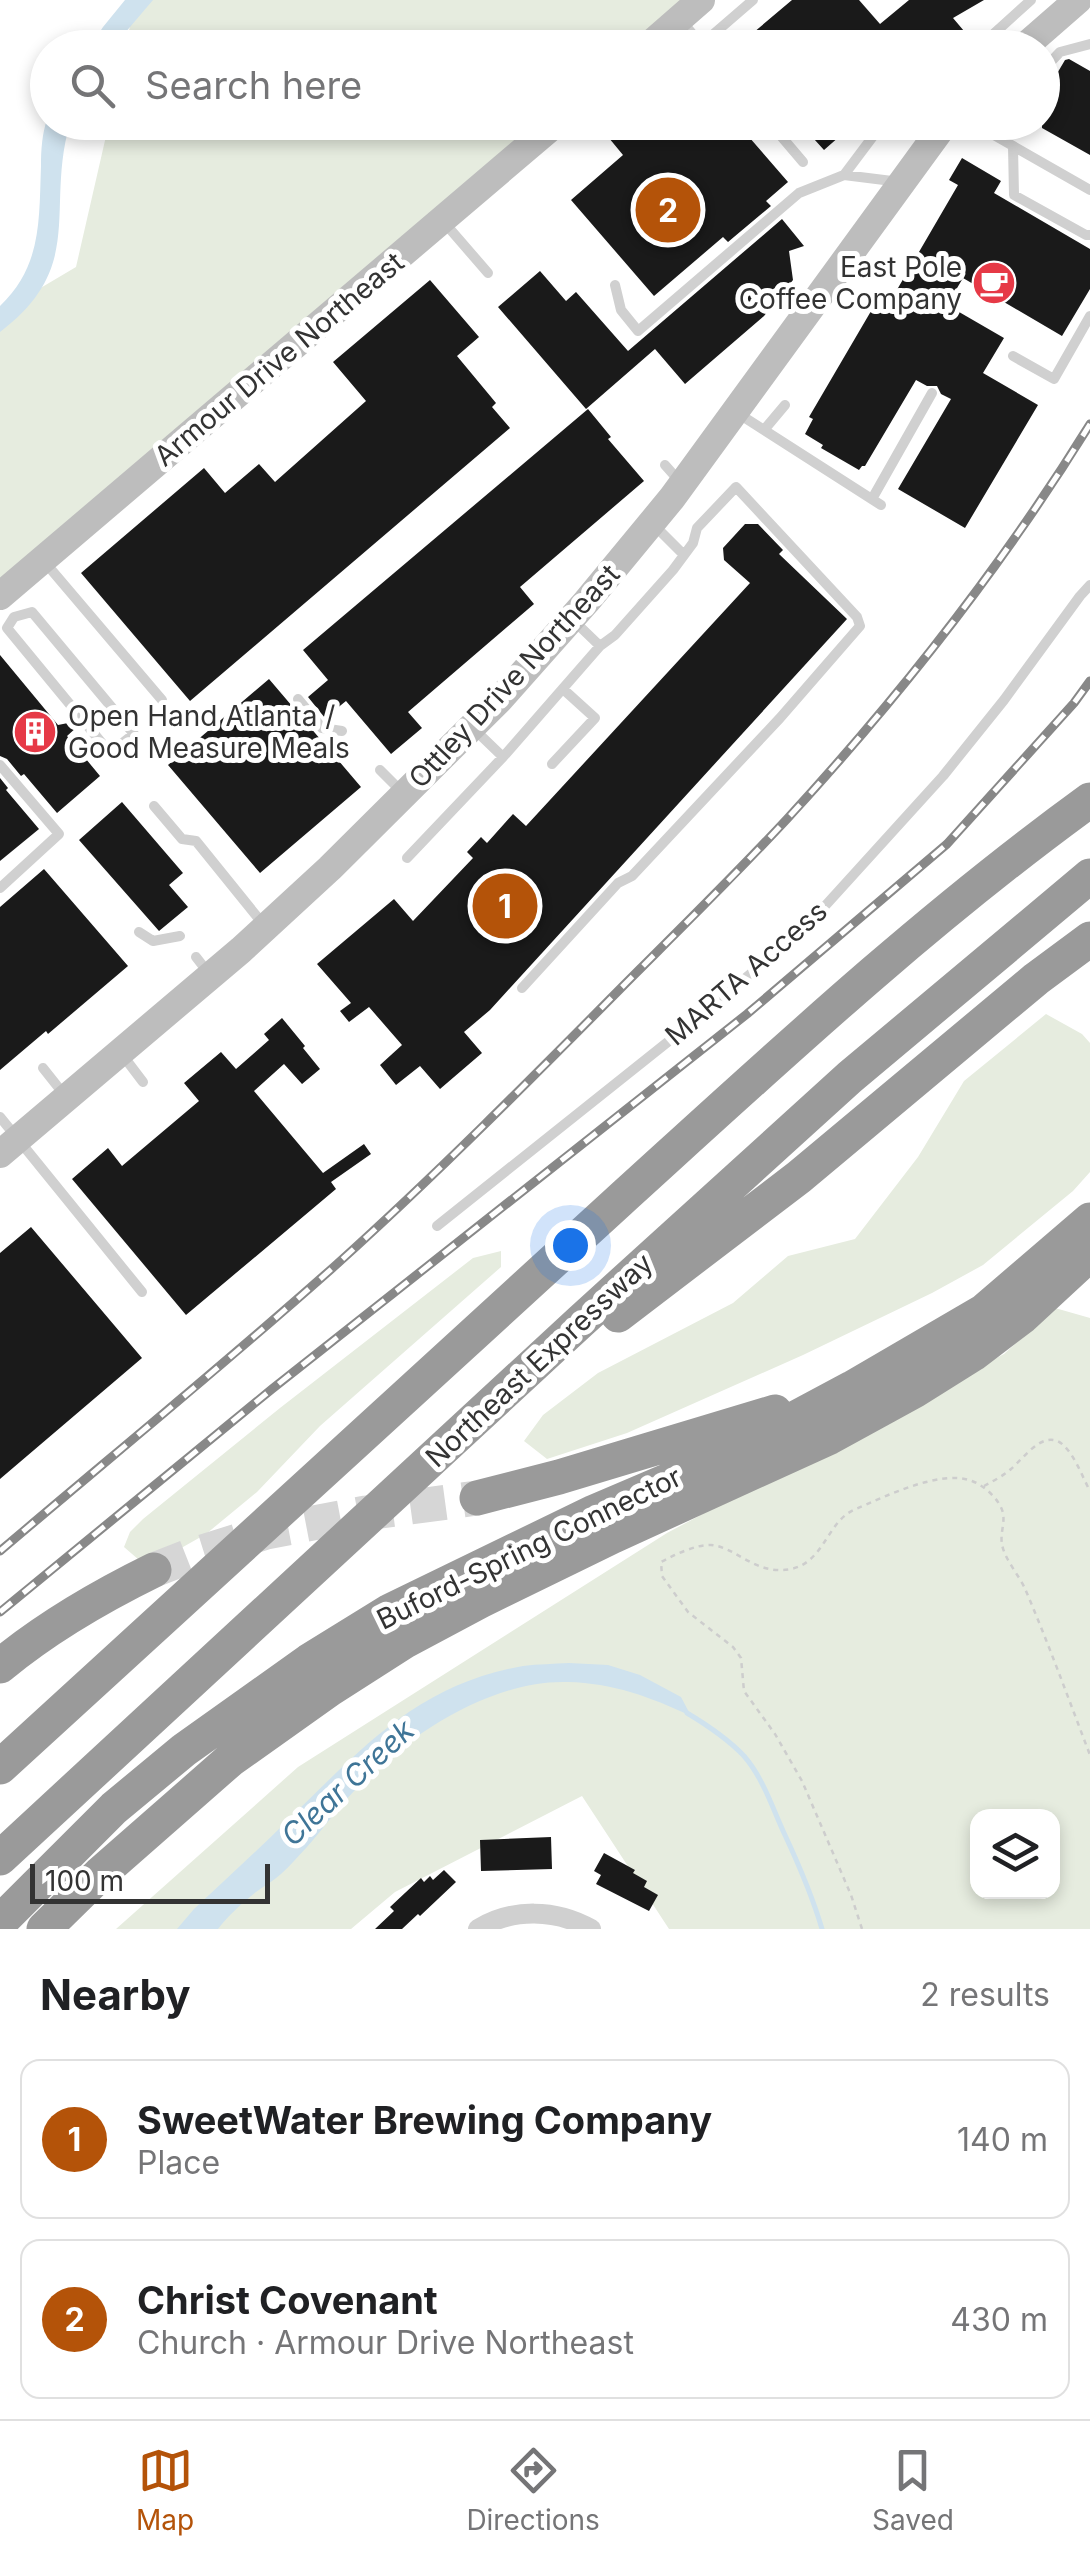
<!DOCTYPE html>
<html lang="en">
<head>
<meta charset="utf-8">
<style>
	body { margin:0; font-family:Inter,sans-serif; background:#f6f6f6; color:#202124 }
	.controls { position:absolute; right:30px; bottom:30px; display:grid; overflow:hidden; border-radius:20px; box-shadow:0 5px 15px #0003 }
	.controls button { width:90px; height:90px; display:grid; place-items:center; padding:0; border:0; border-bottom:2px solid #e0e0e0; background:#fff; color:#202124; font:50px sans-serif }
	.scale { position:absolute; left:30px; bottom:25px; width:240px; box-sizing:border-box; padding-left:10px; border:5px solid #333; border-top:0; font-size:28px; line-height:35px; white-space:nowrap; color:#333; -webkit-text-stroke:8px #fff; paint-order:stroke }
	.you { position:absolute; left:570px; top:1245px; width:35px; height:35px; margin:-25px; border:8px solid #fff; border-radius:50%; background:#1a73e8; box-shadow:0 0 0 15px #1a73e833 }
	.badge { display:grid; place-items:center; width:65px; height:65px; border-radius:50%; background:#b45309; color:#fff; font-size:32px; font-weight:700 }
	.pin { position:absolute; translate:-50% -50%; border:5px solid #fff; box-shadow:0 2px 10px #0006 }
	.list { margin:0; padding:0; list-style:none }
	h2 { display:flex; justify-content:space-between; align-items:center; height:130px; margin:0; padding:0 40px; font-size:42px }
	h2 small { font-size:32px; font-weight:400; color:#757577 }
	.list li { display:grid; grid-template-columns:65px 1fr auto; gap:30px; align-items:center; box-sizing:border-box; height:160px; margin:0 20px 20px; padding:0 20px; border:2px solid #e0e0e0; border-radius:20px }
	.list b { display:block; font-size:38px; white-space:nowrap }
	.list p { margin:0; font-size:32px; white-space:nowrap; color:#757577 }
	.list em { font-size:32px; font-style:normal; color:#757577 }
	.icon { flex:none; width:55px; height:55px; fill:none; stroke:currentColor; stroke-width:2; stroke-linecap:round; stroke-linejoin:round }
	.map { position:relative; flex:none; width:1090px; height:1929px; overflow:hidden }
	.search { position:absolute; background:#fff; box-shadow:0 5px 15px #0003; left:30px; right:30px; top:30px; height:110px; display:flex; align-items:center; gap:25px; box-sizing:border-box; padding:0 35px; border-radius:55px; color:#757577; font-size:38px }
	.sheet { height:490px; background:#fff }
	nav { display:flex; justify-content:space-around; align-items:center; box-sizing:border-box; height:140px; border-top:2px solid #e0e0e0; background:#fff; font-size:28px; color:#757577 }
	nav a { display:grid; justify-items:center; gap:5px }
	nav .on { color:#b45309 }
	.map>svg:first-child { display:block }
	.green { fill:#e6ecdf; fill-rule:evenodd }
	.water { fill:#cfe2ee }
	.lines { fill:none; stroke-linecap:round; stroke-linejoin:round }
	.stream { stroke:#cfe2ee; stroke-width:5 }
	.building { fill:#1a1a1a }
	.highway-tunnel { stroke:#d6d6d6; stroke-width:35; stroke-dasharray:35 18; stroke-linecap:butt }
	.path { stroke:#cdcdcd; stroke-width:2.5; stroke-dasharray:5 5; stroke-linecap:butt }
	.lane { stroke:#d0d0d0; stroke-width:10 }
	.street { stroke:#d0d0d0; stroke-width:20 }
	.secondary { stroke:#bdbdbd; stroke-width:28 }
	.highway { stroke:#9a9a9a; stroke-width:35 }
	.rail-casing { stroke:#888; stroke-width:9 }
	.rail { stroke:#fff; stroke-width:5; stroke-dasharray:15; stroke-linecap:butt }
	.labels { text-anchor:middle; stroke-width:10; stroke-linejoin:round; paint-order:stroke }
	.poi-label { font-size:28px; fill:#333; stroke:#fff; text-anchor:end }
	.street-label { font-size:28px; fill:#333; stroke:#fff }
	.water-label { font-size:30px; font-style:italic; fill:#3f7597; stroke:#fff }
</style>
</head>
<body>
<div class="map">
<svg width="1090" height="1929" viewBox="0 0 1090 1929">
	<rect width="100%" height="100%" fill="#fff"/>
	<path class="green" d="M 136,0 L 694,0 L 637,47 L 125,48 Z
		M 109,123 L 548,123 L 0,584 L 0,312 L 76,267 Z
		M 1046,1014 L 1082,1034 L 1090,1043 L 1090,1172 L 1073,1191 L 983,1265 L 932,1293 L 803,1355 L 627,1433 L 547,1459 L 524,1441 L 543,1415 L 598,1373 L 733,1303 L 788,1256 L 855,1239 L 918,1157 L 964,1081 Z
		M 501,1251 L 501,1267 L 320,1426 L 257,1492 L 206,1534 L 160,1560 L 139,1560 L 124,1547 L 130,1532 L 143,1519 L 280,1408 L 473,1258 Z
		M 1055,1308 L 1090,1318 L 1090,1929 L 669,1929 L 582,1796 L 395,1892 L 351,1929 L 116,1929 L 298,1767 L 667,1533 L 1004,1354 ZM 978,1816 L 1052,1816 L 1052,1892 L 978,1892 Z"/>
	<path class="water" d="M 125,0 L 153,0 L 113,47 L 90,47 L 103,27 Z
		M 47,119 L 48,122 L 70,123 C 45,209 87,266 0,332 L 0,306 C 42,266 39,220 41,166 C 41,149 42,135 47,119 Z
		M 569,1663 L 608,1665 L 640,1675 L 681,1697 L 691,1716 C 651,1697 612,1683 568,1682 C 493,1679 405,1736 356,1789 C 338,1807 324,1828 307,1847 C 298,1856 290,1866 281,1874 C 273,1881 264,1886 256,1892 C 242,1903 229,1915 218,1929 L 177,1929 L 194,1909 C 226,1879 258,1850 289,1819 C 361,1749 418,1684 523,1666 C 538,1664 554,1664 569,1663 Z"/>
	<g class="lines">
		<path class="stream" d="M 687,1713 C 707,1725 728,1739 744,1756 C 763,1778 772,1807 784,1833 C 799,1865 812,1895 822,1929"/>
	</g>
	<path class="building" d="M 792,0 L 859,0 L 880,24 L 909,0 L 984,0 L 953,18 L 964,31 L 945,48 L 755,48 L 747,38 Z
		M 1069,59 L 1090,71 L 1090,155 L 1042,128 L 1042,99 L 1065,60 Z
		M 614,122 L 736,122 L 788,182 L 766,201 L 771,206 L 728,242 L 723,237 L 654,296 L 571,200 L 623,155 L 604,132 Z
		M 807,122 L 856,122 L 824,150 L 814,139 L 818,135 Z
		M 962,158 L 1001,181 L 994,193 L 1090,249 L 1090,289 L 1062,336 L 963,278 L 947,305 L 1004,338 L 983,373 L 1038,405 L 965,528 L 898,489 L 951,399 L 941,394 L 937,386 L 927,386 L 916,380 L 865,466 L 862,466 L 859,470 L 821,448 L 823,445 L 805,434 L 813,419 L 809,417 L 874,306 L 884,312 L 958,185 L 949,180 Z
		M 782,219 L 804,246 L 789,251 L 793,280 L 764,316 L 685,384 L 655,349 L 586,409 L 498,307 L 540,271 L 566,301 L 576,292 L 628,351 Z
		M 430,280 L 479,337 L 457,356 L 496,403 L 492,407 L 510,428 L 190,701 L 81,573 L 204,468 L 225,493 L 259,464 L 275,482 L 366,401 L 333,362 Z
		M 588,409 L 611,437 L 608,439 L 644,481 L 520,587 L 534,604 L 408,712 L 422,728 L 391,754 L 346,701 L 325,718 L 308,697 L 328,680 L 303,650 Z
		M 745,524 L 758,524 L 783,550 L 779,554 L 847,619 L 490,1010 L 464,1032 L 482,1053 L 440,1089 L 420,1066 L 396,1085 L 380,1065 L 402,1045 L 369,1007 L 349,1022 L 340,1011 L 351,1003 L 317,964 L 394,899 L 413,921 L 473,858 L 467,852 L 481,837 L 487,843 L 513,814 L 526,826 L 750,583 L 724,560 L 723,548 Z
		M 0,655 L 58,725 L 73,722 L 77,727 L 67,736 L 100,776 L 57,813 L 24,774 L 21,776 L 7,759 L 0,756 Z
		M 269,679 L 361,787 L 260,873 L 168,765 Z
		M 0,778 L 8,788 L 6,790 L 39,829 L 0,861 Z
		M 122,802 L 183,873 L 169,885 L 188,907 L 159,931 L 79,840 Z
		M 44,869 L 128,966 L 48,1034 L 46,1031 L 0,1070 L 0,907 Z
		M 282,1018 L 305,1046 L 303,1048 L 320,1069 L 302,1084 L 284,1064 L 254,1091 L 323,1173 L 364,1144 L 371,1154 L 331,1182 L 336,1189 L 186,1315 L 72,1179 L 108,1148 L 122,1166 L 199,1101 L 184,1083 L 221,1052 L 236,1069 L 269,1040 L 264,1034 Z
		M 31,1227 L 142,1358 L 0,1479 L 0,1253 Z
		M 551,1837 L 552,1869 L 481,1871 L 480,1840 Z
		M 604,1853 L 635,1870 L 633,1873 L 647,1881 L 644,1887 L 658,1895 L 649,1911 L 596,1884 L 601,1875 L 594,1871 Z
		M 444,1870 L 456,1882 L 420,1916 L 418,1914 L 402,1929 L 375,1929 L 394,1911 L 390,1907 L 421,1878 L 424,1882 L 430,1876 L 433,1880 Z"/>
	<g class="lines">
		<path class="highway-tunnel" d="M 154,1570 L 187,1557 L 266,1532 L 366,1513 L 477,1498"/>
		<path class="path" d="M 984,1486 C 993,1481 1003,1476 1011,1469 C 1026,1456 1047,1424 1067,1449 C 1077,1461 1083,1478 1090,1491
			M 862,1929 L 851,1895 L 802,1781 L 775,1734 L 744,1691 L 741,1658 L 733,1647 L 688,1612 L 662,1576 L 661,1562 C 674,1555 697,1544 711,1545 C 737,1547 755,1576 791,1569 C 825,1562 827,1520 856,1509 C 886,1496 941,1469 972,1481 C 985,1486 1000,1500 1003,1513 C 1005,1523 1000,1534 1002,1544 C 1004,1559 1020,1576 1026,1591 C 1049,1645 1069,1700 1090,1755"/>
		<path class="lane" d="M 680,19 L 704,48
			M 702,44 L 753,0
			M 978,48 L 1031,0
			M 1042,71 L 1060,52 L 1090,44
			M 769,122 L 803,162
			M 971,122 L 1090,190
			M 1013,147 L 1014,195 L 1086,235 L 1090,235
			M 844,175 L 874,135 L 889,122
			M 443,221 L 488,273
			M 615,285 L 621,310 L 638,331 L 799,193 L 844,175 L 900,182
			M 1013,356 L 1054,379 L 1090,316
			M 739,414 L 881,505
			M 764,430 L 785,405
			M 665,465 L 681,483
			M 872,499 L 932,393
			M 653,524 L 684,555
			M 43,560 L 162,700
			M 32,612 L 134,734 L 110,753 L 7,628 L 14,617 Z
			M 572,619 L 600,646
			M 298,699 L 322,728 L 342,731
			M 475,730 L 503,757
			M 552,764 L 595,718 L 563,689
			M 0,765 L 59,834 L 0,888
			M 380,770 L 404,794
			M 154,806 L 182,839 L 196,841 L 263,924
			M 407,858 L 503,757 L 600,646 L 615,635 L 673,570 L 693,543 L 697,528 L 736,487 L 857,617 L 860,626 L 780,718 L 632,876 L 618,883 L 522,988
			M 139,932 L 153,941 L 180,936
			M 196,957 L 210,975
			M 121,1053 L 143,1082
			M 43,1068 L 66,1097
			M 0,1117 L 142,1292
			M 437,1226 L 699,1017 L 805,928 L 943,776 L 1004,700 L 1080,596 L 1090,585"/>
		<path class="street" d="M 478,1929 C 512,1908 556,1909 591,1929"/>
		<path class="secondary" d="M 646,48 L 701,0
			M 1023,48 L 1078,0
			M 0,596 L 557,122
			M 0,1154 L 241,950 L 330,868 L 500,699 L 587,601 L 672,498 L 946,122"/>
		<path class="highway" d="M 618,1315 L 799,1177 L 1036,979 L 1090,939
			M 477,1498 L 559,1477 L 775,1412
			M 0,1666 C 47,1627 99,1597 154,1570
			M 0,1767 C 206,1578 412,1389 619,1201 C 771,1063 923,921 1090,800
			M 0,1858 L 581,1321 L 850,1077 L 1090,876
			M 0,1922 L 114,1808 L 184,1750 L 309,1661 L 390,1611 L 594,1512 L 723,1457 L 852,1388 L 984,1311 L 1090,1220
			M 44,1929 L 100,1874 L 230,1760 L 330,1689 L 405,1641 L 480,1601 L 613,1536 L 830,1437 L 914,1391 L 973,1354 L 1023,1316 L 1090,1254"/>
		<g class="rail-casing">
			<path id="rail" d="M 0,1551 C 112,1456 227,1362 337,1264 C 437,1174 532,1078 626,983 C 680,929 735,875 787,819 C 899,697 1003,565 1090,424
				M 0,1612 L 272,1389 L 747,1014 L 947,844 L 1074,703 L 1090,681"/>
		</g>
		<use href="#rail" class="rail"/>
	</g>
	<defs>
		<g id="cafe-disc" transform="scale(2.25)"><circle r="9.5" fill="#e63946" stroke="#fff"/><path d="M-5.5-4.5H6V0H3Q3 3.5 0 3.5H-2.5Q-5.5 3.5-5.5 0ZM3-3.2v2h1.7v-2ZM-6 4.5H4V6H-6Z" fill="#fff"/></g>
		<g id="building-disc" transform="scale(2.25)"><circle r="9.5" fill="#e63946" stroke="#fff"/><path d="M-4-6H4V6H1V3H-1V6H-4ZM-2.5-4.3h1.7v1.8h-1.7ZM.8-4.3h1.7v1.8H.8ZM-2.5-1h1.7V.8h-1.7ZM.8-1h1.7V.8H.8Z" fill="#fff"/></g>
	</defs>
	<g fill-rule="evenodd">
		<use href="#cafe-disc" x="994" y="283"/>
		<use href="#building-disc" x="35" y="732"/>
	</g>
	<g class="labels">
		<g class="poi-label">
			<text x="962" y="277">East Pole<tspan x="962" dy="32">Coffee Company</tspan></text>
			<text x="68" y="726" text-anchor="start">Open Hand Atlanta /<tspan x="68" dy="32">Good Measure Meals</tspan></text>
		</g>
		<g class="street-label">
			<text transform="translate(279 359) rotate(-40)" y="10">Armour Drive Northeast</text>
			<text transform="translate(514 676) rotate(-47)" y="10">Ottley Drive Northeast</text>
			<text transform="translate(746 973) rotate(-41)" y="10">MARTA Access</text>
			<text transform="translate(539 1360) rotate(-43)" y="10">Northeast Expressway</text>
			<text transform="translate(529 1548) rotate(-26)" y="10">Buford-Spring Connector</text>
		</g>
		<g class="water-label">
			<text transform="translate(348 1783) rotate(-43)" y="10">Clear Creek</text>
		</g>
	</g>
</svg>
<div class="controls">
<button><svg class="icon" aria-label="layers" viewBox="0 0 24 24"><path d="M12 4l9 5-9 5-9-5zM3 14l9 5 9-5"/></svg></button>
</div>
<div class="scale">100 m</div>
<div class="you"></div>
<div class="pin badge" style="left:505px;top:906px">1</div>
<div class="pin badge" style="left:668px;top:210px">2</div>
<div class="search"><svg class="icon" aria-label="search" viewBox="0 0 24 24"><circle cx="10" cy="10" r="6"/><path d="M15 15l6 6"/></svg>Search here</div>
</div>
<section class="sheet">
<h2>Nearby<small>2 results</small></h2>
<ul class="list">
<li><span class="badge">1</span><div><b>SweetWater Brewing Company</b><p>Place</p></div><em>140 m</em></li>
<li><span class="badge">2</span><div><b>Christ Covenant</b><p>Church · Armour Drive Northeast</p></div><em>430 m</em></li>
</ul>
</section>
<nav>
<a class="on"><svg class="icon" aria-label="map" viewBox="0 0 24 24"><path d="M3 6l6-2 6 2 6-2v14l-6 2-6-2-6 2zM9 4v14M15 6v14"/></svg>Map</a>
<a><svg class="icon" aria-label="directions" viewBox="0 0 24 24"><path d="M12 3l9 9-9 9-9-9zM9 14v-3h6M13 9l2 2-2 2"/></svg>Directions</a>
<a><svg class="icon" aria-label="saved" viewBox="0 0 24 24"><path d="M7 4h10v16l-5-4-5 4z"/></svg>Saved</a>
</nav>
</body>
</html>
